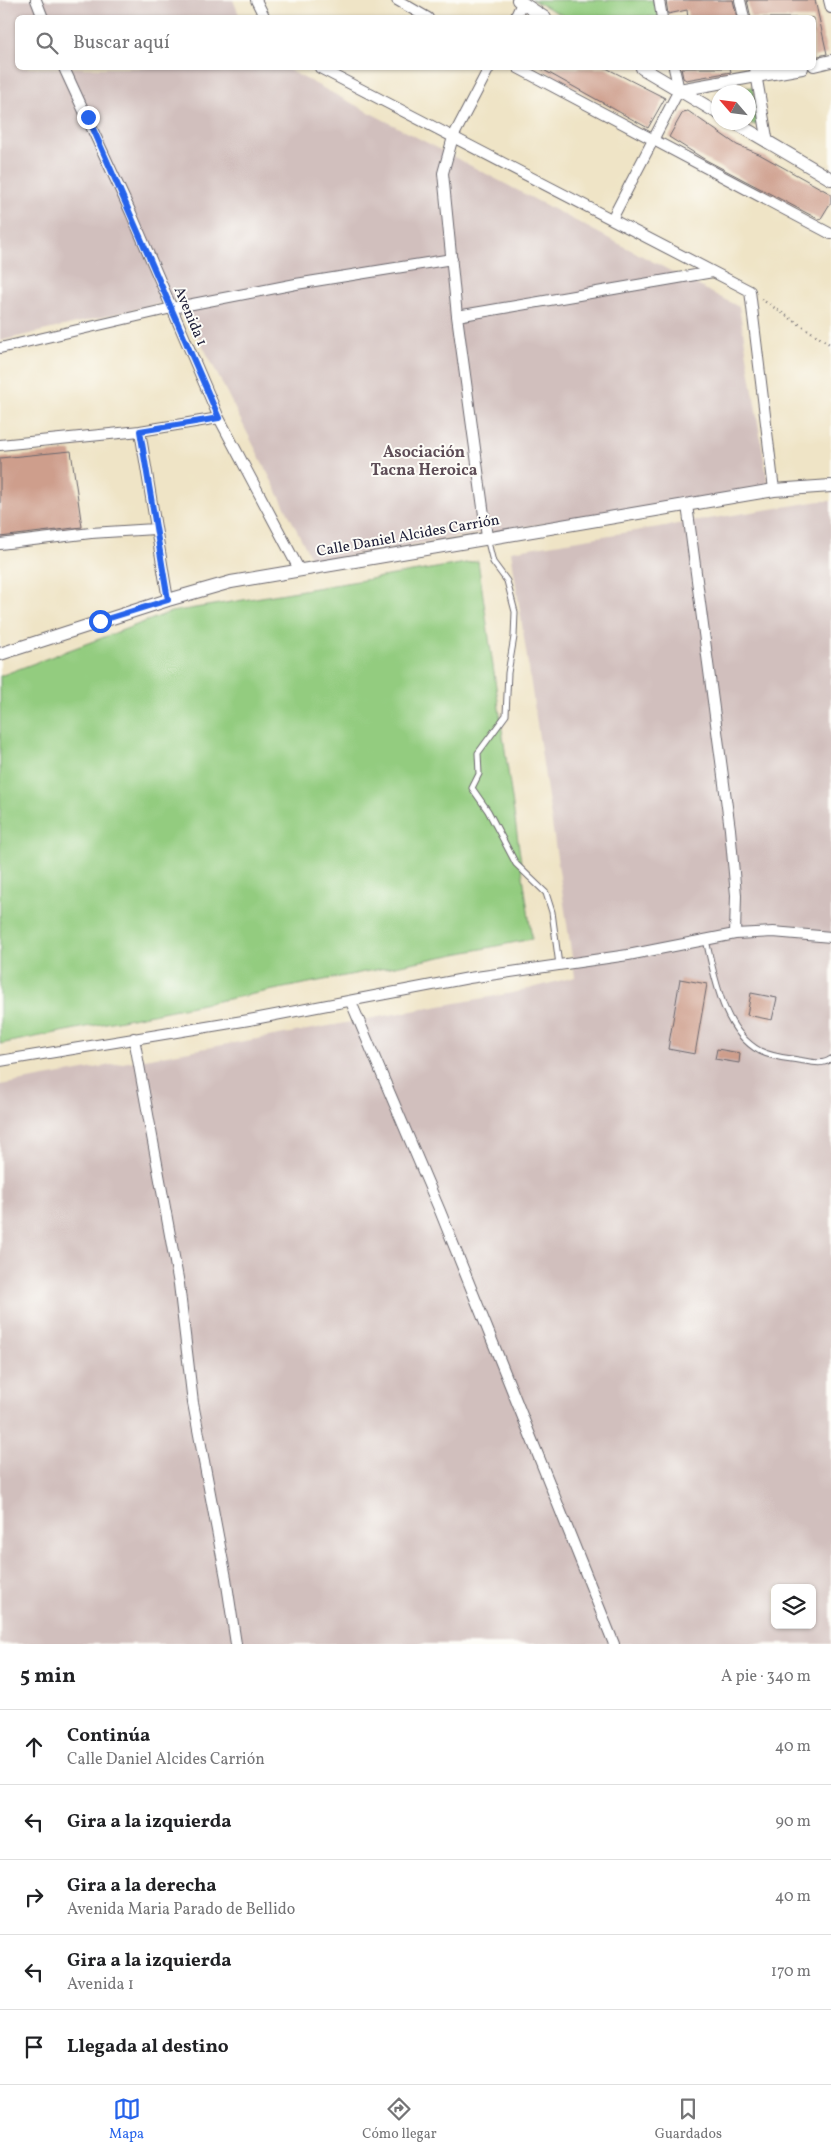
<!DOCTYPE html>
<html lang="es">
<head>
<meta charset="utf-8">
<style>
	body { margin:0; font-family:Vollkorn,serif; background:#f6f6f6; color:#202124 }
	.controls { position:absolute; right:15px; bottom:15px; display:grid; overflow:hidden; border-radius:8px; box-shadow:0 1px 4px #0004 }
	.controls button { width:45px; height:45px; display:grid; place-items:center; padding:0; border:0; border-bottom:1px solid #e0e0e0; background:#fff; color:#202124; font:25px sans-serif }
	.compass { position:absolute; left:711px; top:85px; width:45px; height:45px; border-radius:50%; background:#fff; box-shadow:0 1px 4px #0004; rotate:298deg }
	.stop { position:absolute; width:15px; height:15px; margin:-11px; border:4px solid #2563eb; border-radius:50%; background:#fff }
	.stop.end { background:#2563eb; border-color:#fff; box-shadow:0 1px 5px #0008 }
	.list { margin:0; padding:0; list-style:none }
	h2 { display:flex; justify-content:space-between; align-items:center; height:65px; margin:0; padding:0 20px; font-size:21px }
	h2 small { font-size:16px; font-weight:400; color:#757577 }
	.list li { display:grid; grid-template-columns:32px 1fr auto; gap:15px; align-items:center; box-sizing:border-box; height:75px; padding:0 20px; border-top:1px solid #e0e0e0 }
	.list b { display:block; font-size:19px; white-space:nowrap }
	.list p { margin:0; font-size:16px; white-space:nowrap; color:#757577 }
	.list em { font-size:16px; font-style:normal; color:#757577 }
	.icon { flex:none; width:28px; height:28px; fill:none; stroke:currentColor; stroke-width:2; stroke-linecap:round; stroke-linejoin:round }
	.map { position:relative; flex:none; width:831px; height:1644px; overflow:hidden }
	.search { position:absolute; background:#fff; box-shadow:0 1px 4px #0004; left:15px; right:15px; top:15px; height:55px; display:flex; align-items:center; gap:12px; box-sizing:border-box; padding:0 18px; border-radius:8px; color:#757577; font-size:19px }
	.sheet { height:440px; background:#fff }
	nav { display:flex; justify-content:space-around; align-items:center; box-sizing:border-box; height:70px; border-top:1px solid #e0e0e0; background:#fff; font-size:14px; color:#757577 }
	nav a { display:grid; justify-items:center; gap:2px }
	nav .on { color:#2563eb }
	.map>svg:first-child { display:block }
	.industrial { fill:#d1bfbd; fill-rule:evenodd }
	.green { fill:#93cc7f; stroke:#5a775d }
	.building { fill:#ce9e8c }
	.lines { fill:none; stroke-linecap:round; stroke-linejoin:round }
	.service-casing { stroke:#6a666c; stroke-width:7 }
	.minor-casing { stroke:#6a666c; stroke-width:12 }
	.tertiary-casing { stroke:#6a666c; stroke-width:14 }
	.path { stroke:#6a666c; stroke-width:2.5; stroke-dasharray:1 4; stroke-linecap:butt }
	.service { stroke:#fff; stroke-width:5 }
	.minor { stroke:#fff; stroke-width:10 }
	.tertiary { stroke:#fff; stroke-width:12 }
	.route { stroke:#2563eb; stroke-width:6 }
	.labels { text-anchor:middle; stroke-width:4; stroke-linejoin:round; paint-order:stroke }
	.street-label { font-size:15px; fill:#22223b; stroke:#fdfcf7 }
	.neighbourhood-label { font-size:16px; font-weight:bold; fill:#5e4d57; stroke:#fdfcf7 }
</style>
</head>
<body>
<div class="map">
<svg width="831" height="1644" viewBox="0 0 831 1644">
	<rect width="100%" height="100%" fill="#fdfcf7"/>
	<filter id="ink" filterUnits="userSpaceOnUse"><feTurbulence type="fractalNoise" baseFrequency=".02" numOctaves="2"/><feDisplacementMap in="SourceGraphic" scale="10" xChannelSelector="R" yChannelSelector="G"/><feConvolveMatrix kernelMatrix="1 2 1 2 8 2 1 2 1" color-interpolation-filters="sRGB"/></filter>
	<filter id="wash" filterUnits="userSpaceOnUse"><feTurbulence type="fractalNoise" baseFrequency=".0096" numOctaves="4" result="noise"/><feDisplacementMap in="SourceGraphic" scale="20" xChannelSelector="R" yChannelSelector="G"/><feGaussianBlur stdDeviation="1.12" result="paint"/><feColorMatrix in="noise" values="0 0 0 0 0 0 0 0 0 0 0 0 0 0 0 0 0 1.4 0 .05"/><feComposite in="paint" operator="in"/></filter>
	<g filter="url(#wash)">
		<rect width="100%" height="100%" fill="#efe4c6"/>
		<path class="industrial" d="M 0,0 L 233,0 L 240,17 L 18,18 L 18,68 L 285,68 L 739,307 L 769,489 L 478,534 L 313,562 L 179,299 L 0,341 Z
			M 820,501 L 831,501 L 831,1644 L 0,1644 L 0,1085 L 512,993 L 575,977 L 511,551 ZM 775,1588 L 812,1588 L 812,1625 L 775,1625 Z"/>
		<path class="green" d="M 532,0 L 655,0 L 659,17 L 566,17 Z
			M 752,87 L 760,119 L 757,124 L 754,125 L 749,121 L 748,92 L 729,92 Z
			M 478,561 L 532,939 L 0,1044 L 0,676 L 171,612 Z"/>
		<g id="blocks">
			<path class="building" d="M 666,0 L 733,0 L 737,18 L 688,18 L 687,10 L 668,14 Z
				M 747,0 L 815,0 L 827,54 L 814,57 L 814,18 L 751,18 Z
				M 540,68 L 606,68 L 665,98 L 648,128 Z
				M 681,68 L 730,68 L 731,72 L 686,80 L 683,78 Z
				M 688,111 L 737,145 L 759,154 L 831,194 L 831,202 L 820,220 L 704,159 L 669,137 L 683,112 Z
				M 71,451 L 82,527 L 0,537 L 0,458 Z
				M 680,979 L 707,984 L 695,1054 L 668,1049 Z
				M 751,993 L 777,998 L 772,1020 L 747,1015 Z
				M 717,1049 L 740,1053 L 739,1063 L 715,1059 Z"/>
		</g>
	</g>
	<g filter="url(#ink)">
		<use href="#blocks" fill-opacity="0" stroke="#6a666c" stroke-width="1"/>
		<g class="lines">
			<g class="service-casing">
				<path id="service" d="M 487,538 L 493,562 L 507,581 L 515,612 L 514,637 L 508,673 L 506,715 L 478,753 L 479,774 L 472,788 L 488,811 L 516,864 L 546,893 L 552,912 L 559,965
					M 706,940 C 715,978 723,1031 760,1051 C 772,1057 785,1058 798,1060 C 808,1061 822,1066 831,1059"/>
			</g>
			<g class="minor-casing">
				<path id="minor" d="M 36,0 L 43,18
					M 256,0 L 265,18
					M 397,0 L 428,18
					M 659,0 L 662,18
					M 740,0 L 744,18
					M 829,0 L 831,8
					M 515,18 L 522,3
					M 64,68 L 131,213 L 219,418 L 300,571
					M 320,68 L 750,291 L 774,490
					M 518,68 L 831,234
					M 755,68 L 768,143
					M 612,219 L 679,90 L 674,68
					M 457,316 L 713,272
					M 0,348 L 172,308 L 296,284 L 452,259
					M 140,431 L 168,600
					M 0,445 L 140,431 L 219,418
					M 687,505 L 730,829 L 736,895 L 735,934
					M 487,537 L 457,316 L 443,173 L 453,137 L 489,68
					M 0,544 L 91,533 L 155,529
					M 351,1002 L 440,1211 L 614,1644
					M 134,1038 L 179,1284 L 193,1403 L 226,1578 L 236,1644
					M 0,1061 L 249,1020 L 469,978 L 628,955 L 735,934 L 773,932 L 831,937"/>
			</g>
			<g class="tertiary-casing">
				<path id="tertiary" d="M 518,0 L 545,18
					M 814,65 L 831,61
					M 642,68 L 718,113
					M 679,90 L 802,68
					M 734,122 L 831,179
					M 0,654 L 168,600 L 231,582 L 774,490 L 831,486"/>
			</g>
			<path class="path" d="M 761,299 L 831,345"/>
			<use href="#service" class="service"/>
			<use href="#minor" class="minor"/>
			<use href="#tertiary" class="tertiary"/>
		</g>
	</g>
	<g class="lines" filter="url(#ink)">
		<path class="route" d="M 88,117 L 219,418 L 140,431 L 168,600 L 100,621"/>
	</g>
	<g class="labels">
		<g class="street-label">
			<text transform="translate(191 316) rotate(67)" y="5">Avenida 1</text>
			<text transform="translate(408 535) rotate(-10)" y="5">Calle Daniel Alcides Carrión</text>
		</g>
		<g class="neighbourhood-label">
			<text x="424" y="457">Asociación<tspan x="424" dy="18">Tacna Heroica</tspan></text>
		</g>
	</g>
</svg>
<div class="controls">
<button><svg class="icon" aria-label="layers" viewBox="0 0 24 24"><path d="M12 4l9 5-9 5-9-5zM3 14l9 5 9-5"/></svg></button>
</div>
<svg class="compass" viewBox="-18 -18 36 36"><path d="M0-13l5 13h-10z" fill="#e53935"/><path d="M0 13l5-13h-10z" fill="#757577"/></svg>
<div class="stop" style="left:100px;top:621px"></div>
<div class="stop end" style="left:88px;top:117px"></div>
<div class="search"><svg class="icon" aria-label="search" viewBox="0 0 24 24"><circle cx="10" cy="10" r="6"/><path d="M15 15l6 6"/></svg>Buscar aquí</div>
</div>
<section class="sheet">
<h2>5 min<small>A pie · 340 m</small></h2>
<ul class="list">
<li><svg class="icon" aria-label="ahead" viewBox="0 0 24 24"><path d="M12 20V5M6 11l6-6 6 6"/></svg><div><b>Continúa</b><p>Calle Daniel Alcides Carrión</p></div><em>40 m</em></li>
<li><svg class="icon" aria-label="left" viewBox="0 0 24 24"><path d="M17 20v-9H6M10 6l-5 5 5 5"/></svg><div><b>Gira a la izquierda</b></div><em>90 m</em></li>
<li><svg class="icon" aria-label="right" viewBox="0 0 24 24"><path d="M7 20v-9h11M14 6l5 5-5 5"/></svg><div><b>Gira a la derecha</b><p>Avenida Maria Parado de Bellido</p></div><em>40 m</em></li>
<li><svg class="icon" aria-label="left" viewBox="0 0 24 24"><path d="M17 20v-9H6M10 6l-5 5 5 5"/></svg><div><b>Gira a la izquierda</b><p>Avenida 1</p></div><em>170 m</em></li>
<li><svg class="icon" aria-label="arrive" viewBox="0 0 24 24"><path d="M6 21V4h12l-3 4 3 4H6"/></svg><div><b>Llegada al destino</b></div></li>
</ul>
</section>
<nav>
<a class="on"><svg class="icon" aria-label="map" viewBox="0 0 24 24"><path d="M3 6l6-2 6 2 6-2v14l-6 2-6-2-6 2zM9 4v14M15 6v14"/></svg>Mapa</a>
<a><svg class="icon" aria-label="directions" viewBox="0 0 24 24"><path d="M12 3l9 9-9 9-9-9zM9 14v-3h6M13 9l2 2-2 2"/></svg>Cómo llegar</a>
<a><svg class="icon" aria-label="saved" viewBox="0 0 24 24"><path d="M7 4h10v16l-5-4-5 4z"/></svg>Guardados</a>
</nav>
</body>
</html>
